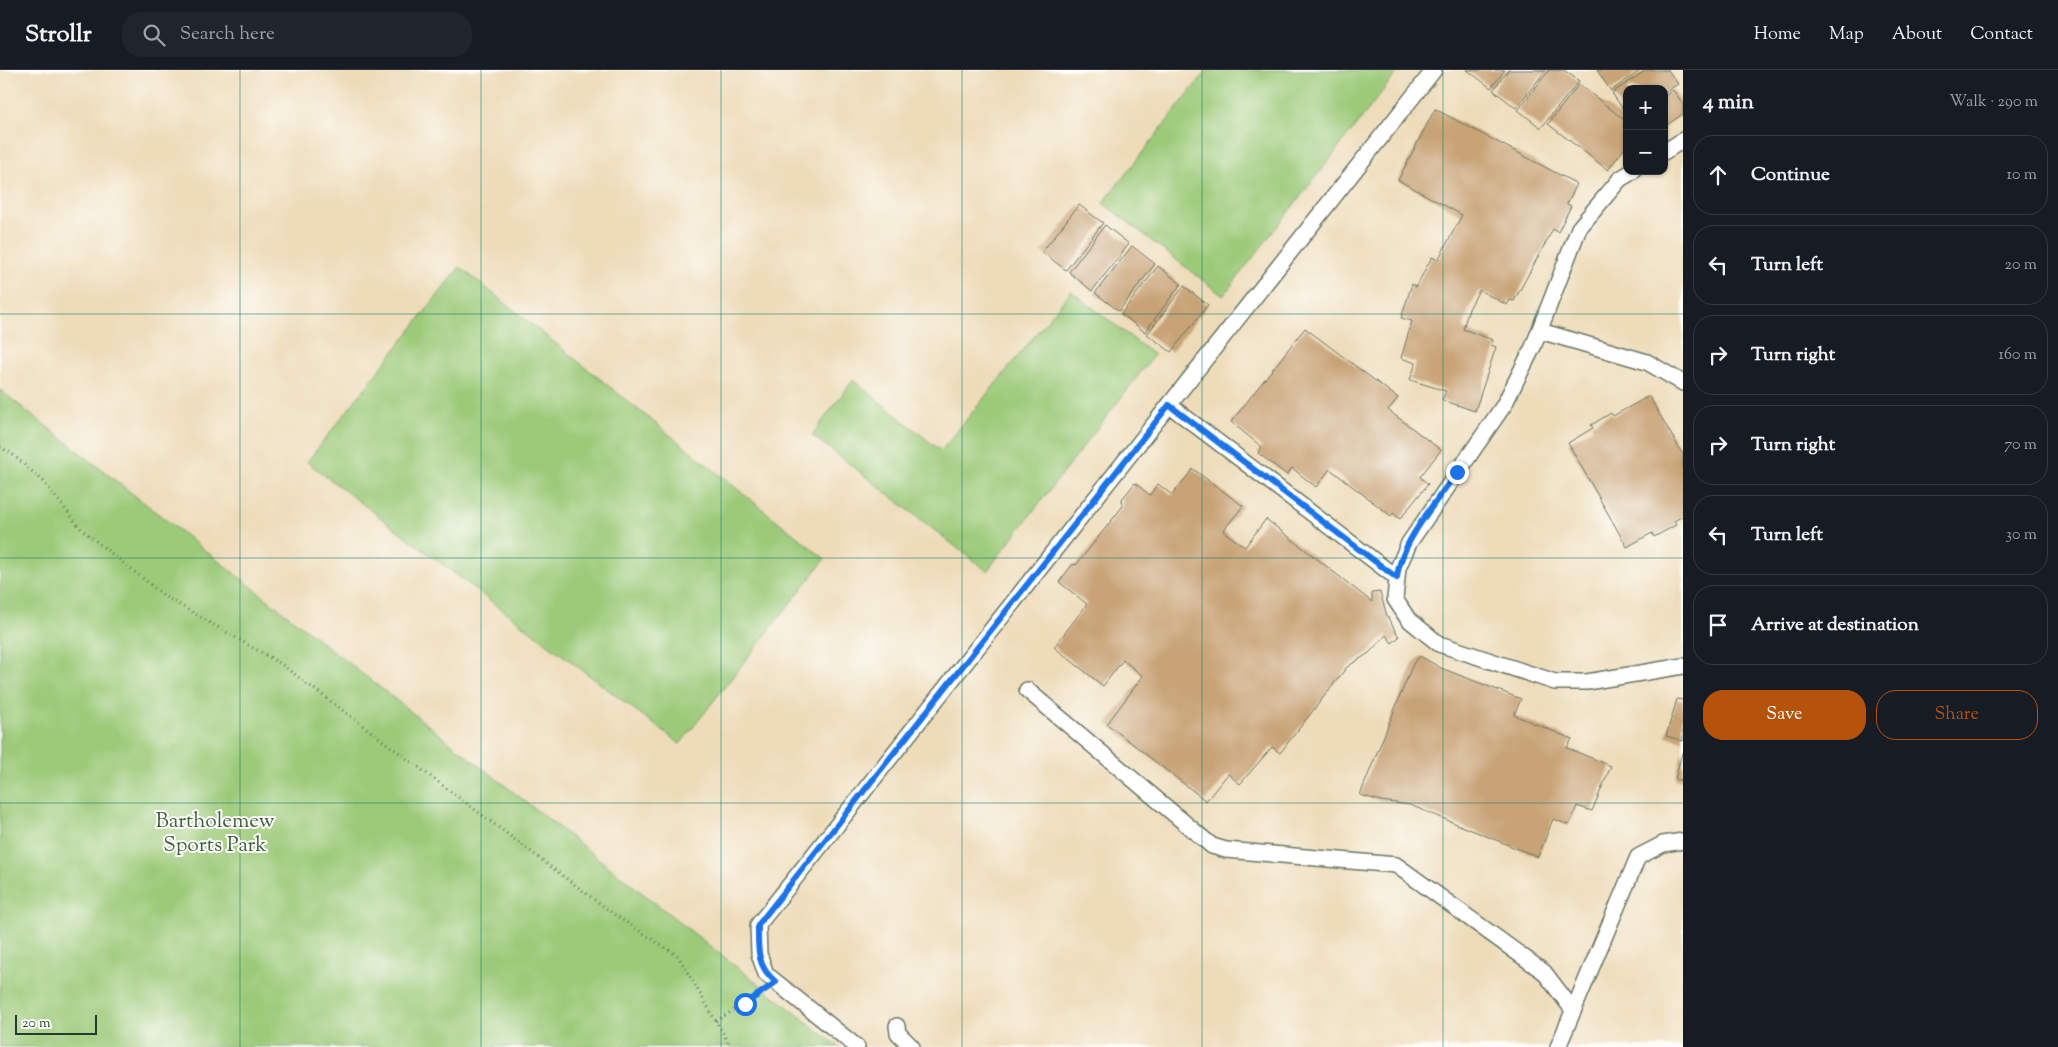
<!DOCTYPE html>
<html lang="en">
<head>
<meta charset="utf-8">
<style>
	body { margin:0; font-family:"Sorts Mill Goudy",serif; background:#20242c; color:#f1f3f6 }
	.controls { position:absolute; right:15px; top:15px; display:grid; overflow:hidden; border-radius:10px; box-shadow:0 1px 4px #0004 }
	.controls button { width:45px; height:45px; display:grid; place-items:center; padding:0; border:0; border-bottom:1px solid #363941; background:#171b24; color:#f1f3f6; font:25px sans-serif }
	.scale { position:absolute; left:15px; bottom:12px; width:82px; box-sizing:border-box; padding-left:5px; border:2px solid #1f3d34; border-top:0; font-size:14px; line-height:18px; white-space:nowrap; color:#1f3d34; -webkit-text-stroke:4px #fdfcf7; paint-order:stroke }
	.stop { position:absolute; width:15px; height:15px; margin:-11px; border:4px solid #1a73e8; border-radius:50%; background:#fff }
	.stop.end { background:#1a73e8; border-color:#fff; box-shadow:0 1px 5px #0008 }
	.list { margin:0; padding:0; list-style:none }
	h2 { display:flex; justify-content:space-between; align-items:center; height:65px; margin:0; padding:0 20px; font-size:21px }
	h2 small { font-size:16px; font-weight:400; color:#9ea1a6 }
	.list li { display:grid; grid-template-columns:32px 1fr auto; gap:15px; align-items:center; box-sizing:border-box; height:80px; margin:0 10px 10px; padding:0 10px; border:1px solid #363941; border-radius:20px }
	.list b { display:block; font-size:19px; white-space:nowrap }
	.list em { font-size:16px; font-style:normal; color:#9ea1a6 }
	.actions { display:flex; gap:10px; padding:15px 20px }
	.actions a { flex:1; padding:11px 0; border:1px solid #b45309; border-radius:20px; text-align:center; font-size:18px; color:#b45309 }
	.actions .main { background:#b45309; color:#fff }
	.icon { flex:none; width:28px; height:28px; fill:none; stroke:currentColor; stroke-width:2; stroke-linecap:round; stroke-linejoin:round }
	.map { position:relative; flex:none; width:1683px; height:977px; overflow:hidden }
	header { display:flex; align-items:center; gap:30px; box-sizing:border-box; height:70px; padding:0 25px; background:#171b24; border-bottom:1px solid #363941 }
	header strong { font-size:24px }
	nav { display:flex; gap:28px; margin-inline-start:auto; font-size:18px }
	.search { width:350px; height:45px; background:#20242c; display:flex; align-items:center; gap:12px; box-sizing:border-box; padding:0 18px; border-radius:20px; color:#9ea1a6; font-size:19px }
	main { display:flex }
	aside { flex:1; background:#171b24 }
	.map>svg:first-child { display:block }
	.green { fill:#9cca79; stroke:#5e8456 }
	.building { fill:#c8a376 }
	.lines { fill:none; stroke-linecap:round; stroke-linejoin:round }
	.lane-casing { stroke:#677563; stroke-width:18 }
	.path { stroke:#677563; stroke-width:3; stroke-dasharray:1 4; stroke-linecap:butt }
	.lane { stroke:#fff; stroke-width:15 }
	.route { stroke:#1a73e8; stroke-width:6 }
	.grid { fill:none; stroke:#0f766e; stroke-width:1; stroke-opacity:0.55 }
	.labels { text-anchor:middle; stroke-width:4; stroke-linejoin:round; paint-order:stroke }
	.park-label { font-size:21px; fill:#3e6045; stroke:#fdfcf7 }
</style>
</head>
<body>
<header>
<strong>Strollr</strong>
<div class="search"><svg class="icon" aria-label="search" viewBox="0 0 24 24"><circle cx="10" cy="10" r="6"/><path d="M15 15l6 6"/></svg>Search here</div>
<nav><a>Home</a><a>Map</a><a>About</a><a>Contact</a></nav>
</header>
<main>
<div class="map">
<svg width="1683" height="977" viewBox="0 0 1683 977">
	<rect width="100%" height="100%" fill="#fdfcf7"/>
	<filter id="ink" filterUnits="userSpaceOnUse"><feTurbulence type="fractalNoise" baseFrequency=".02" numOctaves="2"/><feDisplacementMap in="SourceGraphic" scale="10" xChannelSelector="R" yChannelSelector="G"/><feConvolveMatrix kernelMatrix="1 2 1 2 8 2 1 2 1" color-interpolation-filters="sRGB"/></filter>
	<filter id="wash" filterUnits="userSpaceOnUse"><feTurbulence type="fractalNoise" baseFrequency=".0096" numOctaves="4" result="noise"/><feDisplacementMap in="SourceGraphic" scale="20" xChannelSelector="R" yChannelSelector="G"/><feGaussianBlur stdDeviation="1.12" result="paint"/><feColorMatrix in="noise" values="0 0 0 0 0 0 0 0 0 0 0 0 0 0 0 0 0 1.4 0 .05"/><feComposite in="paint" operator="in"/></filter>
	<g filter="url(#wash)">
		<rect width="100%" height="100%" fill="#eedcb9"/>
		<path class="green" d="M 1207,0 L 1399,0 L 1223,226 L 1103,133 Z
			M 460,197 L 825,489 L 680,674 L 307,392 Z
			M 1071,221 L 1154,285 L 987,501 L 812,365 L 853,310 L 941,381 Z
			M 0,320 L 839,977 L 0,977 Z"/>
		<g id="blocks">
			<path class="building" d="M 1467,0 L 1505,0 L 1491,18 Z
				M 1508,0 L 1546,0 L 1516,38 L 1493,20 Z
				M 1549,0 L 1564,0 L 1579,11 L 1541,58 L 1518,40 Z
				M 1597,0 L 1641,0 L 1611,21 Z
				M 1646,0 L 1668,0 L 1678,14 L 1664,23 L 1664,19 L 1627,19 L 1627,45 L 1612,23 Z
				M 1579,14 L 1627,52 L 1627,75 L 1608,100 L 1548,54 Z
				M 1673,20 L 1683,34 L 1683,44 L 1664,57 L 1664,26 Z
				M 1435,39 L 1577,114 L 1567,134 L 1571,136 L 1558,162 L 1553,159 L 1514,231 L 1510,230 L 1507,235 L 1479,220 L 1469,239 L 1463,259 L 1493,270 L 1491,275 L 1496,277 L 1475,341 L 1442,330 L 1446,321 L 1410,310 L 1416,293 L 1401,288 L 1412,251 L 1401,248 L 1412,214 L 1416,217 L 1432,187 L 1438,190 L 1462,145 L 1398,110 Z
				M 1079,135 L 1103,153 L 1066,200 L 1042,182 Z
				M 1105,155 L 1129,174 L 1092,221 L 1069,202 Z
				M 1132,176 L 1155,194 L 1119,241 L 1095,223 Z
				M 1158,196 L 1181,214 L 1145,262 L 1121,244 Z
				M 1184,216 L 1208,235 L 1171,282 L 1147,264 Z
				M 1305,258 L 1398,328 L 1388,340 L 1441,380 L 1420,407 L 1428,414 L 1400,449 L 1393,443 L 1391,446 L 1330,399 L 1316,417 L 1292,398 L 1287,405 L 1258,383 L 1262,377 L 1231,352 Z
				M 1649,326 L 1683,385 L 1683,446 L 1674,451 L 1676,455 L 1654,467 L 1652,463 L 1627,477 L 1568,373 L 1593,358 L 1591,355 L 1611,343 L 1613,346 Z
				M 1193,399 L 1243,436 L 1223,461 L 1245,477 L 1266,449 L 1372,532 L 1372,523 L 1380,522 L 1387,546 L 1399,567 L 1392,573 L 1386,565 L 1369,583 L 1347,597 L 1280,683 L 1272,677 L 1240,714 L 1228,704 L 1206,731 L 1107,654 L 1143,606 L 1123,590 L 1103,616 L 1054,577 L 1087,534 L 1059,512 L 1072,495 L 1077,494 L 1123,436 L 1122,429 L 1135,413 L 1150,425 L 1158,414 L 1172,425 Z
				M 1420,586 L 1441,598 L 1521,629 L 1514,645 L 1572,669 L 1567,678 L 1611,696 L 1592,741 L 1577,736 L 1569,755 L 1553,749 L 1538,787 L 1410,735 L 1381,731 L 1360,725 L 1413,594 Z
				M 1677,629 L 1683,630 L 1683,671 L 1666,666 Z
				M 1682,683 L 1683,683 L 1683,711 L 1675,709 Z"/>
		</g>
	</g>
	<g filter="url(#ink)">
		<use href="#blocks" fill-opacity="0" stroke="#677563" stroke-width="1"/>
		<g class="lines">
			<g class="lane-casing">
				<path id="lane" d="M 1664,82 L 1683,70
					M 1633,101 L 1620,109 L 1579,158 L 1533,277 L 1504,335 L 1409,473 L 1398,498 L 1395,529 L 1408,549 L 1439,574 L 1555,612 L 1587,612 L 1683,596
					M 1540,261 L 1647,292 L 1683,313
					M 1169,335 L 1397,508
					M 1027,620 L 1212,776 L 1226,780 L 1396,795 L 1544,902 L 1573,940
					M 897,956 L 898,963 L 912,977
					M 857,977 L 766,904 L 759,884 L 758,855 L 1434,0
					M 1558,977 L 1638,787 L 1663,774 L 1683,771"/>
			</g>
			<path class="path" d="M 0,377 L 11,383 L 43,411 L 81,459 L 166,527 L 281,594 L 611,842 L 678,886 L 731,977
				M 716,951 L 758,925"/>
			<use href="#lane" class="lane"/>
		</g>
	</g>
	<g class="lines" filter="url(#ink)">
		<path class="route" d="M 745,934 L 776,912 C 756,896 758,878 758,855 L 1169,335 L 1397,508 C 1400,473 1437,431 1457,402"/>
	</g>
	<path class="grid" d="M 240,0 L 240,977M 481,0 L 481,977M 721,0 L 721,977M 962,0 L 962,977M 1202,0 L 1202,977M 1443,0 L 1443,977M 0,244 L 1683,244M 0,488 L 1683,488M 0,733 L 1683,733"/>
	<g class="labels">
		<g class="park-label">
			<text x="215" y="757">Bartholemew<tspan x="215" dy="24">Sports Park</tspan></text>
		</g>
	</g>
</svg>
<div class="controls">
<button>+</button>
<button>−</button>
</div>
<div class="scale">20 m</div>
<div class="stop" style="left:745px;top:934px"></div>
<div class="stop end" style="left:1457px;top:402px"></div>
</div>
<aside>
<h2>4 min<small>Walk · 290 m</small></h2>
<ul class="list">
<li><svg class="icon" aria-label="ahead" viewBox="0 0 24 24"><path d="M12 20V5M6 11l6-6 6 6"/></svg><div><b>Continue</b></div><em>10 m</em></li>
<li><svg class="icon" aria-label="left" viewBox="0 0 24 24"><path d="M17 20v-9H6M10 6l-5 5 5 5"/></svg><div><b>Turn left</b></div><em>20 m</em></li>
<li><svg class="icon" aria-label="right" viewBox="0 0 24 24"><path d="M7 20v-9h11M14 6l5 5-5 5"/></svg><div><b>Turn right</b></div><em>160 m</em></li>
<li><svg class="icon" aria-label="right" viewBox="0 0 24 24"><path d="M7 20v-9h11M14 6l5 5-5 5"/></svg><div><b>Turn right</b></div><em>70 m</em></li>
<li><svg class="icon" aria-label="left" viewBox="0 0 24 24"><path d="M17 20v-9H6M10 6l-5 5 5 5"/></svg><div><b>Turn left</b></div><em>30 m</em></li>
<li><svg class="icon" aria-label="arrive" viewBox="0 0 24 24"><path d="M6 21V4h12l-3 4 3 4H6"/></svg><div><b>Arrive at destination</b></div></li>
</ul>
<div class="actions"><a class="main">Save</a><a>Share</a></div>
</aside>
</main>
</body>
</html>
